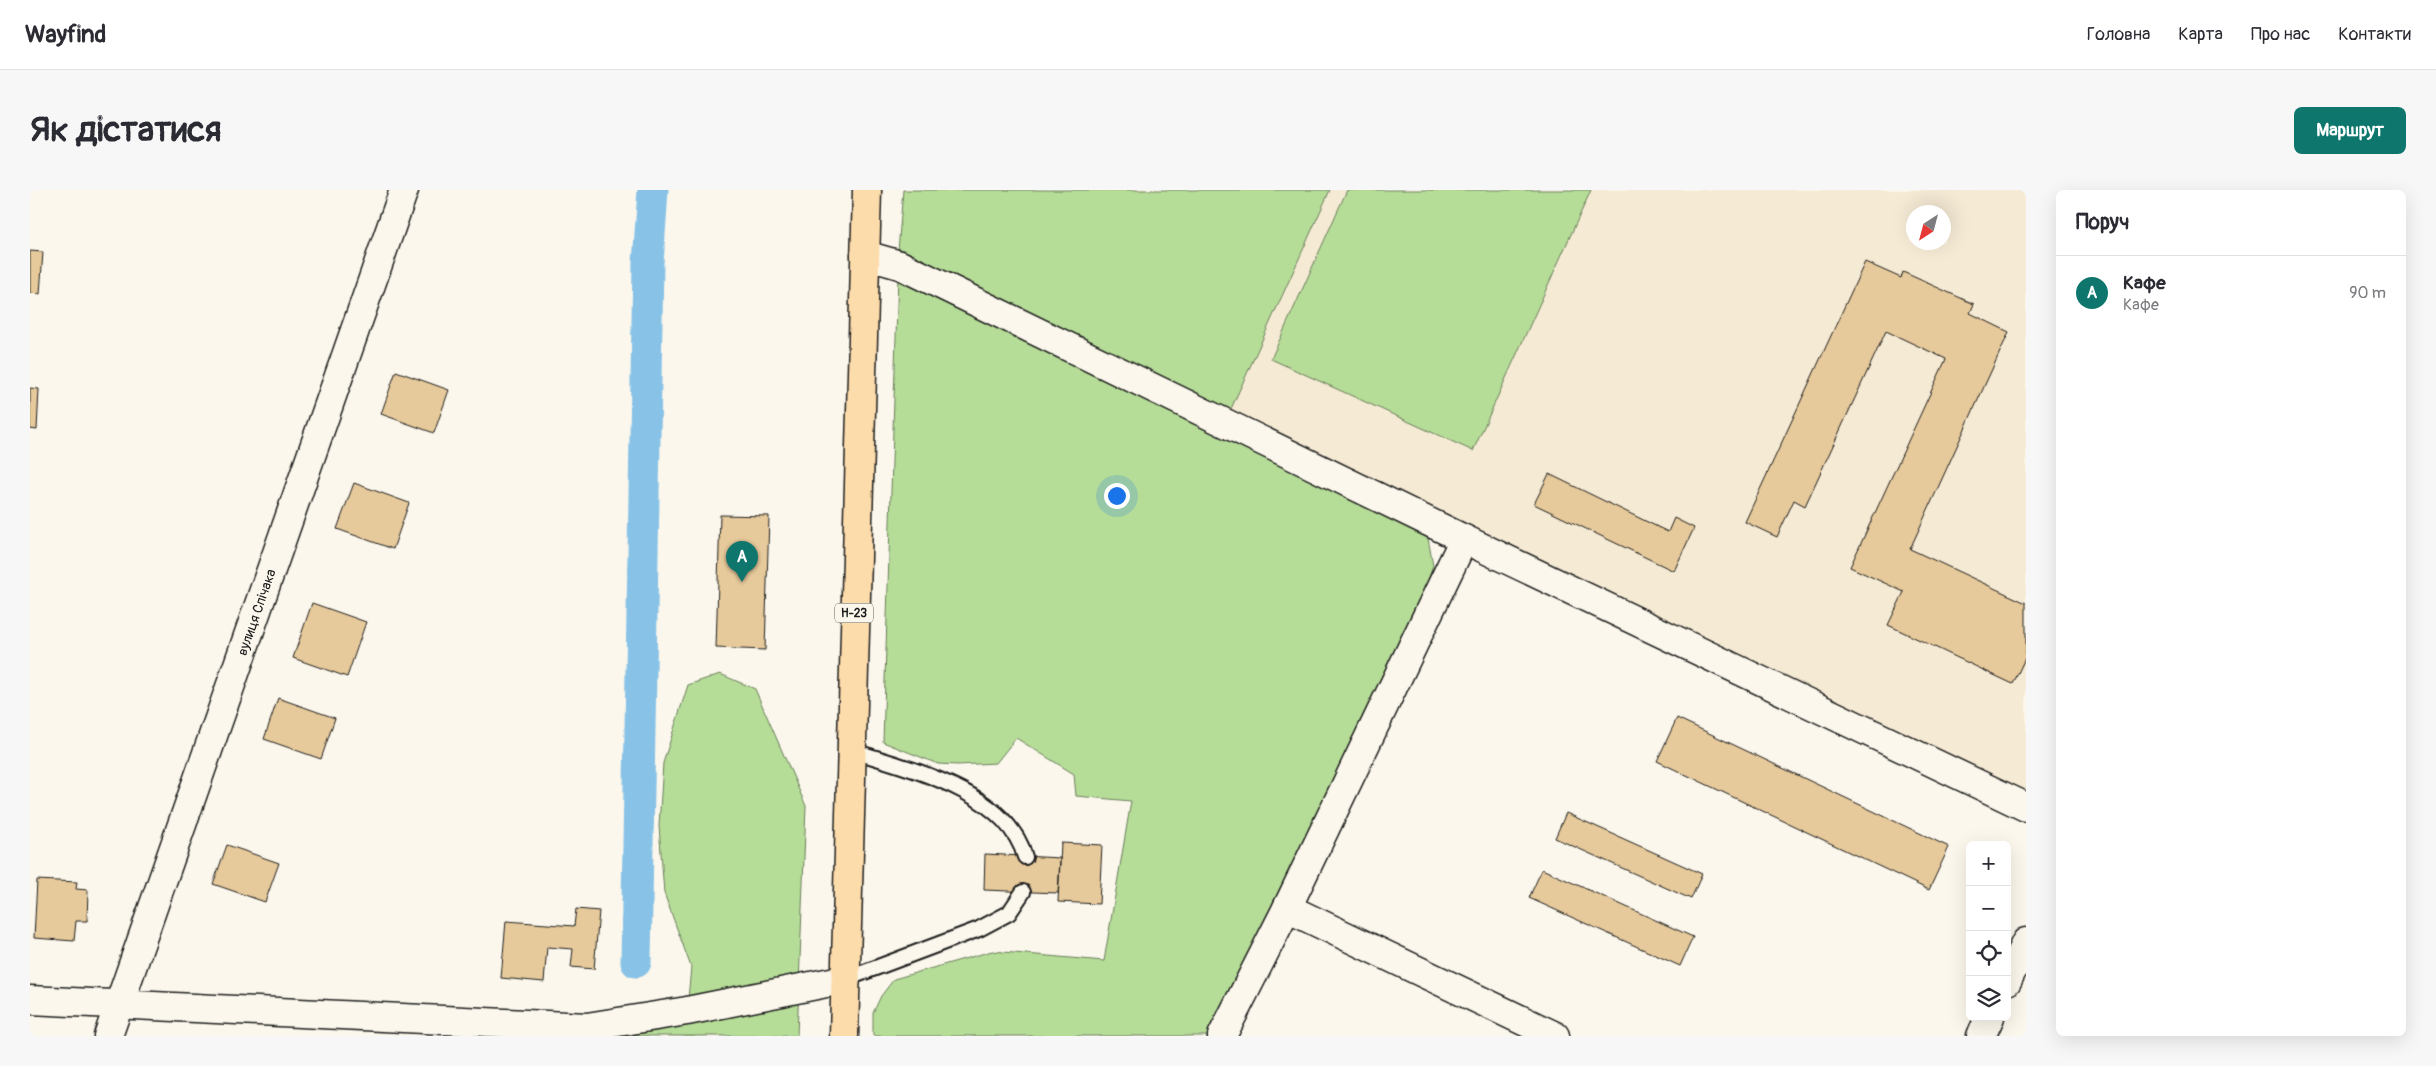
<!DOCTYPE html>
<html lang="uk">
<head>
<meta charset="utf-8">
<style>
	body { margin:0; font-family:Pangolin,sans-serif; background:#f7f7f7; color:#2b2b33 }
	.controls { position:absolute; right:15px; bottom:15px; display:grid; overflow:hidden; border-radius:8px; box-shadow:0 5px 20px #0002 }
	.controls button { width:45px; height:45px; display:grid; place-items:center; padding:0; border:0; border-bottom:1px solid #e1e1e2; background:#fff; color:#2b2b33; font:25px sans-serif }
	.compass { position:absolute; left:1876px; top:15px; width:45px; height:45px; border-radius:50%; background:#fff; box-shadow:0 5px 20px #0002; rotate:216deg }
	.you { position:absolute; left:1086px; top:305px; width:18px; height:18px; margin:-12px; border:4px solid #fff; border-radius:50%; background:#1a73e8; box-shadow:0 0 0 8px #1a73e833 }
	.badge { display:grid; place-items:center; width:32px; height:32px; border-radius:50%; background:#0f766e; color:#fff; font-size:16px; font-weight:700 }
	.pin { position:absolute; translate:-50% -41px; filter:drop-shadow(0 1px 2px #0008) }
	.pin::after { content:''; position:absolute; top:26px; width:18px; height:15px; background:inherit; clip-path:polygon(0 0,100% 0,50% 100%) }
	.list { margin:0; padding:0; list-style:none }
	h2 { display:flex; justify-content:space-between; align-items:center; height:65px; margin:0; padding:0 20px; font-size:21px }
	h2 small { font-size:16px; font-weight:400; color:#7c7c81 }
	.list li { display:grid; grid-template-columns:32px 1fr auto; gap:15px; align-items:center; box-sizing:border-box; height:75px; padding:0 20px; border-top:1px solid #e1e1e2 }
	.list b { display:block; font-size:19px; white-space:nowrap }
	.list p { margin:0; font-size:16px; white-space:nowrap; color:#7c7c81 }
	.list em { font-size:16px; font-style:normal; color:#7c7c81 }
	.icon { flex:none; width:28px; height:28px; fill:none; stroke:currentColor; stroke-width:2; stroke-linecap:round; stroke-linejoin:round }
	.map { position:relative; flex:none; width:1996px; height:846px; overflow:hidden; border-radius:8px }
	header { display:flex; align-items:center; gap:30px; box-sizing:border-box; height:70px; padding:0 25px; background:#fff; border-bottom:1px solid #e1e1e2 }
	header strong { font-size:24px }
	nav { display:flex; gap:28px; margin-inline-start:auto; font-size:18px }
	.intro { display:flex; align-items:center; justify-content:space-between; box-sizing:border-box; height:120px; padding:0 30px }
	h1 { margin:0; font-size:35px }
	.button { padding:12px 22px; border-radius:8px; background:#0f766e; color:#fff; font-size:18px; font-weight:700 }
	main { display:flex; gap:30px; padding:0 30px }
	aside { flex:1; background:#fff; border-radius:8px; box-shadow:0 5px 20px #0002 }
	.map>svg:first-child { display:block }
	.built { fill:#f5ead4; fill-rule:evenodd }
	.green { fill:#b6dd98; stroke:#697c5a }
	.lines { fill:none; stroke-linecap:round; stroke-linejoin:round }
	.canal { stroke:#88c2e7; stroke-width:31 }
	.building { fill:#e7ca9b; stroke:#1c1c1c }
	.service-casing { stroke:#1c1c1c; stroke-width:18 }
	.minor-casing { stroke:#1c1c1c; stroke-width:31 }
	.primary-casing { stroke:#1c1c1c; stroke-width:31 }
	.service { stroke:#fbf7ec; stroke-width:14 }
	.minor { stroke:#fbf7ec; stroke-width:28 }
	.primary { stroke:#fddcac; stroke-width:28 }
	.labels { text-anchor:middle; stroke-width:4; stroke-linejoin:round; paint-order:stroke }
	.shield { fill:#fbf7ec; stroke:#5f5e5a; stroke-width:1 }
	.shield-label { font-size:12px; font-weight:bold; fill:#1c1c1c }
	.street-label { font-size:14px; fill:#1c1c1c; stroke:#fbf7ec }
</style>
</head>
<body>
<header>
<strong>Wayfind</strong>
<nav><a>Головна</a><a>Карта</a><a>Про нас</a><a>Контакти</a></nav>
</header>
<div class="intro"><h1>Як дістатися</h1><a class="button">Маршрут</a></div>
<main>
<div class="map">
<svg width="1996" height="846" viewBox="0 0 1996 846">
	<rect width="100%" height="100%" fill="#fbf7ec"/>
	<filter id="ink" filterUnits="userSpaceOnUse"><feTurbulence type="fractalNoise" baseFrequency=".02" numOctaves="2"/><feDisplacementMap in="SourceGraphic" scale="10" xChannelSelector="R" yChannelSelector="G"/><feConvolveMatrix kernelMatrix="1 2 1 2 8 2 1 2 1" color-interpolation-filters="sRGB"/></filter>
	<g filter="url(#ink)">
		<path class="built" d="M 1300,0 L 1996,0 L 1996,601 L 1200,221 ZM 1884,22 L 1914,22 L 1914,52 L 1884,52 Z"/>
		<path class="green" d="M 873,0 L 1300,0 L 1200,221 L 868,61 Z
			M 1317,0 L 1561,0 L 1443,261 L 1241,169 Z
			M 868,85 L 1138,216 L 1398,348 L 1403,376 L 1392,408 L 1184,846 L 843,846 L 843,823 L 851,806 L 864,789 L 962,761 L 1074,771 L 1101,611 L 1046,606 L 1044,584 L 986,548 L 966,573 L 928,575 L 908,574 L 853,552 Z
			M 690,484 L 725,499 L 776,616 L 767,846 L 557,846 L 657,820 L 661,777 L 634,703 L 629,636 L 633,573 L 658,495 Z"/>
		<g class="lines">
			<path class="canal" d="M 606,772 L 618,73 L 623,0"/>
		</g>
		<path class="building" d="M 0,61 L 13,62 L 10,104 L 0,103 Z
			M 1835,72 L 1871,88 L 1873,82 L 1944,114 L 1940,123 L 1979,142 L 1880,359 L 1996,413 L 1996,466 L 1983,494 L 1858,435 L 1874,402 L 1820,377 L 1916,169 L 1856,141 L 1775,316 L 1764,310 L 1747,347 L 1715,332 Z
			M 366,181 L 419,200 L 404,243 L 351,224 Z
			M 0,198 L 9,199 L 7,240 L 0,239 Z
			M 1519,284 L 1638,342 L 1644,328 L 1664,338 L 1644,381 L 1504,314 Z
			M 324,293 L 379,313 L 363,359 L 307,339 Z
			M 690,325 L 739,326 L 735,460 L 686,458 Z
			M 282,413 L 336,432 L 317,487 L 263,468 Z
			M 248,508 L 305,528 L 291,569 L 234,549 Z
			M 1647,528 L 1919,657 L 1899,700 L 1627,571 Z
			M 1536,623 L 1672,684 L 1661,709 L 1525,648 Z
			M 1031,653 L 1072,655 L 1069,714 L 1028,712 Z
			M 197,655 L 249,673 L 235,712 L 183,694 Z
			M 955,664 L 1030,668 L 1028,703 L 954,700 Z
			M 1512,679 L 1663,747 L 1650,776 L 1499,708 Z
			M 7,690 L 47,692 L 46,699 L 58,700 L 57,731 L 46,731 L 44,751 L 4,748 Z
			M 546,719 L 569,721 L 564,779 L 541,777 L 543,759 L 517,757 L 514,792 L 471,788 L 476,731 L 544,736 Z"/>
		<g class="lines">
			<g class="service-casing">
				<path id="service" d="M 820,560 C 877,578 977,601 995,667
					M 816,789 L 949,739 L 979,723 L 993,702"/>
			</g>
			<g class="minor-casing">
				<g id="minor">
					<path d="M 835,65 L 870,75 L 1434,349 L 1257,718 L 1192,846"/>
					<path d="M 1434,349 L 1996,617"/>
					<path d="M 1257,718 L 1525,846"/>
					<path d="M 1977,791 L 1996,752"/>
					<path d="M 0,810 L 557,837 L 657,821 L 816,789"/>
					<path id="s1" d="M 78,846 L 374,0"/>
					<path d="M 1951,846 L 1960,827"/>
				</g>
			</g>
			<g class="primary-casing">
				<path id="primary" d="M 814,846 L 837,0"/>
			</g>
			<use href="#service" class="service"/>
			<use href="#minor" class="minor"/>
			<use href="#primary" class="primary"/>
		</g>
	</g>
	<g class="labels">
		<rect class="shield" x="805" y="413.5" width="38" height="19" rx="4"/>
		<g class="shield-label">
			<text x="824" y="427">Н-23</text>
		</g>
		<g class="street-label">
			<text dy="5" stroke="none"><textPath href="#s1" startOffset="449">вулиця Спічака</textPath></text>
		</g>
	</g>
</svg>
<div class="controls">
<button>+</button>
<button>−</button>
<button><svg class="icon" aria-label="locate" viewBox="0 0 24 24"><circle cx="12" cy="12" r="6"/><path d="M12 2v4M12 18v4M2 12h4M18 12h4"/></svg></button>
<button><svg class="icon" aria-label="layers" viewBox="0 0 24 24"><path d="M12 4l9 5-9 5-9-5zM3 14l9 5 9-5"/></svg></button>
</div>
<svg class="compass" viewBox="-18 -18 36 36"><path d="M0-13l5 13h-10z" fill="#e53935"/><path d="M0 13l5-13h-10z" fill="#7c7c81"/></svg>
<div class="you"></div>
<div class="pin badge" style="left:712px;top:392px">A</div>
</div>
<aside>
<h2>Поруч<small></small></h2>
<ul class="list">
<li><span class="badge">A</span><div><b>Кафе</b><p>Кафе</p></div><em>90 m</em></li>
</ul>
</aside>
</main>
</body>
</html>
